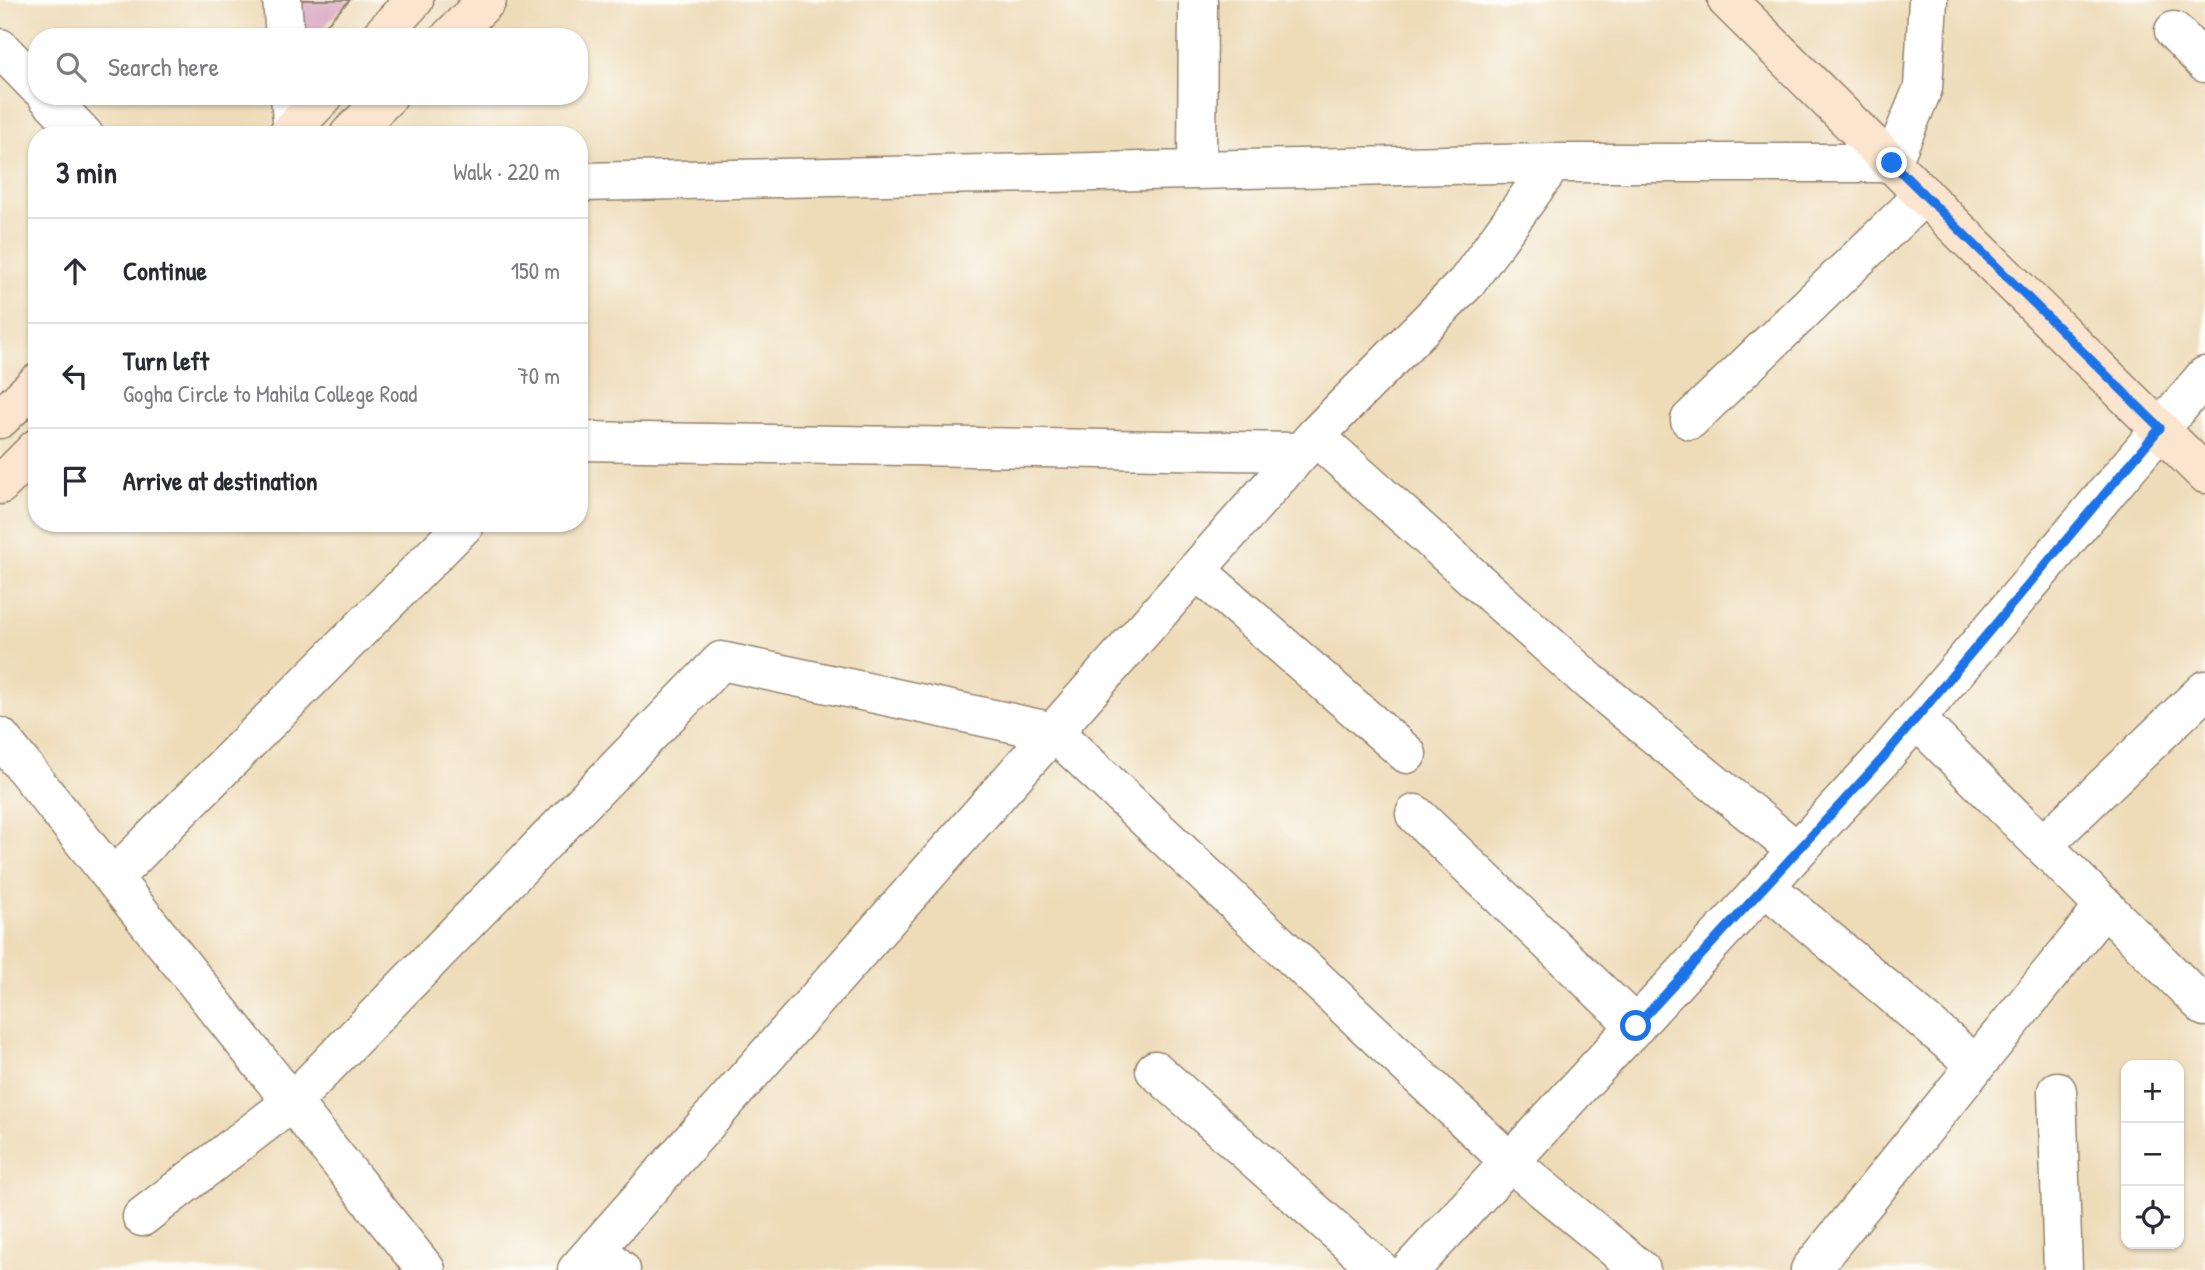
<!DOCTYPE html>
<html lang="en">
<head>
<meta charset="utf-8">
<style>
	body { margin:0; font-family:"Patrick Hand",sans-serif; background:#f7f7f7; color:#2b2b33 }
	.controls { position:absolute; right:21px; bottom:21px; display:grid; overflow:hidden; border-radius:14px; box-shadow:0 2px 5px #0004 }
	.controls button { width:63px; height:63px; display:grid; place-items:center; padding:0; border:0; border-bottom:2px solid #e1e1e2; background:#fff; color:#2b2b33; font:35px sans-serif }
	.stop { position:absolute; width:21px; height:21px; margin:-16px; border:5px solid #1a73e8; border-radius:50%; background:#fff }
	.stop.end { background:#1a73e8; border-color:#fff; box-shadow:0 2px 7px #0008 }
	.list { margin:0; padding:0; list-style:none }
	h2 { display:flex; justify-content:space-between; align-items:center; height:91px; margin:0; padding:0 28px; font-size:30px }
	h2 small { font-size:23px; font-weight:400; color:#7c7c81 }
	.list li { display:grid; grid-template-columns:46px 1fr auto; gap:21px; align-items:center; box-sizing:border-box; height:105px; padding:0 28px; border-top:2px solid #e1e1e2 }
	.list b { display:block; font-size:26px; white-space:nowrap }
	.list p { margin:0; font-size:23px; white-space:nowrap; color:#7c7c81 }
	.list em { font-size:23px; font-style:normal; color:#7c7c81 }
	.icon { flex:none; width:38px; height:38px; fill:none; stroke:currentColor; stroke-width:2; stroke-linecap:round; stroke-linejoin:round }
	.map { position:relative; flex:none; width:2205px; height:1270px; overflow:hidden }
	.search { position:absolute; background:#fff; box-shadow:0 2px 5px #0004; left:28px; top:28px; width:560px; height:77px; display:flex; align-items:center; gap:18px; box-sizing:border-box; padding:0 24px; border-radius:28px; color:#7c7c81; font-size:26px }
	.panel { position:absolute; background:#fff; box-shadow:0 2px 5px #0004; left:28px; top:126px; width:560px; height:406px; border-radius:28px }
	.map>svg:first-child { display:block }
	.building { fill:#d6a0bd }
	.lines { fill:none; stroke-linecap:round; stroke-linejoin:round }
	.street-casing { stroke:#94836c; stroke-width:41 }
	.secondary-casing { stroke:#94836c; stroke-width:41 }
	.street { stroke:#fff; stroke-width:38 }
	.secondary { stroke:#fbe5cf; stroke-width:38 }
	.route { stroke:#1a73e8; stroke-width:9 }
</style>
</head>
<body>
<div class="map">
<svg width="2205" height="1270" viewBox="0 0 2205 1270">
	<rect width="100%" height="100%" fill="#fdfcf7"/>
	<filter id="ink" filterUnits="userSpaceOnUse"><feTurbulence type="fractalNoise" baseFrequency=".0143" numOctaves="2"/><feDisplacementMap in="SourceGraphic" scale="14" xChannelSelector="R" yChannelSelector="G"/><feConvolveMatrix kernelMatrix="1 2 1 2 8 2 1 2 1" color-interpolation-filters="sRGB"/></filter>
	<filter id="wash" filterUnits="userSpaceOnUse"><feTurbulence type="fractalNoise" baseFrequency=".00686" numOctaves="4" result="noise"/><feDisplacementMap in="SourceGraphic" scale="28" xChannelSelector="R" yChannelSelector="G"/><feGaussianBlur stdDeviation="1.57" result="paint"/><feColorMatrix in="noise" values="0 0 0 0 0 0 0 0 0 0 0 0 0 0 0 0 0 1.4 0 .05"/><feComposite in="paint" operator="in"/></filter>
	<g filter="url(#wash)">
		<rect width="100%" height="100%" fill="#eedcb9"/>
		<g id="blocks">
			<path class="building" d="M 300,0 L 350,0 L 314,37 L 301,37 Z"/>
		</g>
	</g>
	<g filter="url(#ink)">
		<use href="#blocks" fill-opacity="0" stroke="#94836c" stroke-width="2"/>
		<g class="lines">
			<g class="street-casing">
				<path id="street" d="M 282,0 L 285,37
					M 2174,31 L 2205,63
					M 0,48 L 37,86
					M 47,96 L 84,135
					M 290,96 L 293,135
					M 1197,170 L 1198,0
					M 579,182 L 1553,163
					M 1690,420 L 1924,195
					M 1315,436 L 1590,682 L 1797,851
					M 579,441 L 1301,452
					M 1196,570 L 1407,754
					M 1916,719 L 2205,1007
					M 0,737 L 426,1270
					M 1415,814 L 1636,1026
					M 2043,845 L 2205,690
					M 113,878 L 466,523
					M 1765,886 L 1976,1065
					M 1155,1070 L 1380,1270
					M 2057,1091 L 2063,1270
					M 142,1217 L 292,1102 L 721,661 L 1054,732 L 1510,1162 L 1641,1270
					M 596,1248 L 621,1270
					M 577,1270 L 1315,436 L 1467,282 L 1553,163 L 1892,163 L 1923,88 L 1928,0
					M 1410,1270 L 1882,759 L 2205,376
					M 1810,1270 L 2105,906"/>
			</g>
			<g class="secondary-casing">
				<path id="secondary" d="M 1727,0 L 2205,474
					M 380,37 L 414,0
					M 450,37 L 487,0
					M 287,135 L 324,96
					M 349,135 L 388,96
					M 0,419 L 37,383
					M 0,485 L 37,448"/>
			</g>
			<use href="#street" class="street"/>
			<use href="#secondary" class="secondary"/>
		</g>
	</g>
	<g class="lines" filter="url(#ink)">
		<path class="route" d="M 1636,1026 L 1882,759 L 2160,428 L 1892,163"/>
	</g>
</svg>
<div class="controls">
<button>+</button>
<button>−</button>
<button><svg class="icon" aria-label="locate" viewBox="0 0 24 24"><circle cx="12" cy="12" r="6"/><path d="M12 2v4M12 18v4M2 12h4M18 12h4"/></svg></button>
</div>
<div class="stop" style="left:1636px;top:1026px"></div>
<div class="stop end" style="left:1892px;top:163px"></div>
<div class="search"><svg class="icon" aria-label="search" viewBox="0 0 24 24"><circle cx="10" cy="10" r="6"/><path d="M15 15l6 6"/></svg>Search here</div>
<section class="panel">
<h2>3 min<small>Walk · 220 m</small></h2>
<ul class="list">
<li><svg class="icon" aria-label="ahead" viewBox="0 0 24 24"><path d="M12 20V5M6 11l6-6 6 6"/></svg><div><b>Continue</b></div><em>150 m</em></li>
<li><svg class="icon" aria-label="left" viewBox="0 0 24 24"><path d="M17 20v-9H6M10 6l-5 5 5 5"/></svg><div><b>Turn left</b><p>Gogha Circle to Mahila College Road</p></div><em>70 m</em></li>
<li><svg class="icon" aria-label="arrive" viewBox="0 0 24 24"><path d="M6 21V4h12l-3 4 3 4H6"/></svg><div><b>Arrive at destination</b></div></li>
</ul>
</section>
</div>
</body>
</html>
